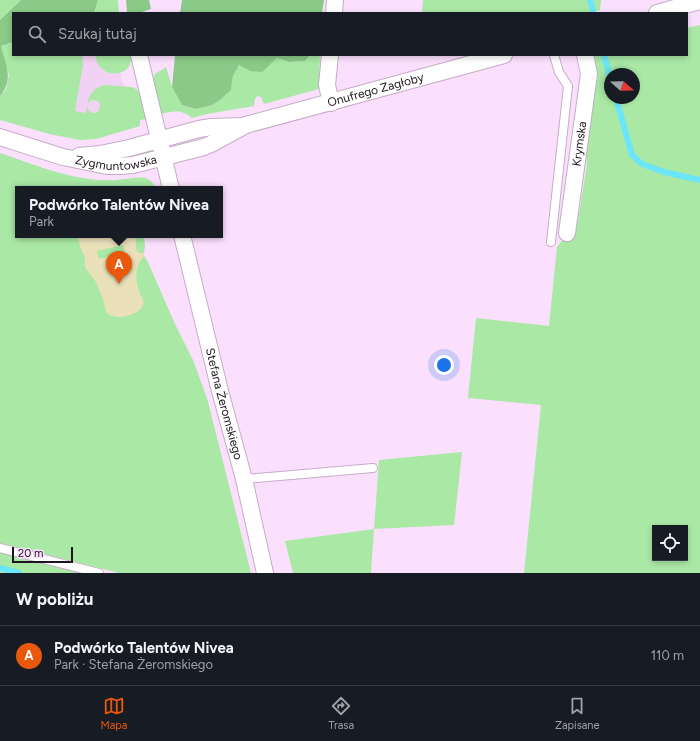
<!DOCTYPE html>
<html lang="pl">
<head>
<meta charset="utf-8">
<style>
	body { margin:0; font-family:Figtree,sans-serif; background:#242831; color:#f1f3f6 }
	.controls { position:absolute; right:12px; bottom:12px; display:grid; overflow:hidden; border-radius:0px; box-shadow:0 2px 6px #0003 }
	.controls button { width:36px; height:36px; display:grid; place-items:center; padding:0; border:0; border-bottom:1px solid #363941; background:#171b24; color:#f1f3f6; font:20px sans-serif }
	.compass { position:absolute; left:604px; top:68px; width:36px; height:36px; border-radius:50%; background:#171b24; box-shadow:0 2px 6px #0003; rotate:110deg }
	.scale { position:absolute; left:12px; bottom:10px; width:61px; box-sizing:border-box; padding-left:4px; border:2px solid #1d141e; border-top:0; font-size:11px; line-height:14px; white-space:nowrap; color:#1d141e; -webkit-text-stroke:3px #fbe0fd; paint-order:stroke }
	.you { position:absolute; left:444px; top:365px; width:14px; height:14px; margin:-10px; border:3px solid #fff; border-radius:50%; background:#1a73e8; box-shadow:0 0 0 6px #1a73e833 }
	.badge { display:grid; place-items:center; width:26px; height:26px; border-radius:50%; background:#ea580c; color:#fff; font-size:13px; font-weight:700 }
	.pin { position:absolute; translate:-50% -33px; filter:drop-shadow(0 1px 2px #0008) }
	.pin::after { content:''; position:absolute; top:21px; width:14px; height:12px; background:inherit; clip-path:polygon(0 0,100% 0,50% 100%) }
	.popup { position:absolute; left:15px; top:186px; width:208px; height:52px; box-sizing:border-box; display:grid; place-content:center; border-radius:0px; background:#171b24; filter:drop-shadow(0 1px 3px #0005); font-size:13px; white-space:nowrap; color:#9ea1a6 }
	.popup b { font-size:15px; color:#f1f3f6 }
	.popup::after { content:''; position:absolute; left:50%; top:100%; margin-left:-8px; border:8px solid transparent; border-top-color:#171b24 }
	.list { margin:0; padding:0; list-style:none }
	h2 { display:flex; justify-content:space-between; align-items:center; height:52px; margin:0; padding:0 16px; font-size:17px }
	h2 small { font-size:13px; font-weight:400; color:#9ea1a6 }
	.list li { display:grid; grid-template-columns:26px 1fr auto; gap:12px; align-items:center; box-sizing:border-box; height:60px; padding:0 16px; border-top:1px solid #363941 }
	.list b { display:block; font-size:15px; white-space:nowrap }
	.list p { margin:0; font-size:13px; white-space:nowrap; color:#9ea1a6 }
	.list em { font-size:13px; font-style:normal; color:#9ea1a6 }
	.icon { flex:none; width:22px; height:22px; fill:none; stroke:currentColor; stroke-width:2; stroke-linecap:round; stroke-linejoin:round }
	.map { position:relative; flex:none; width:700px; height:573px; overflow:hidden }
	.search { position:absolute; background:#171b24; box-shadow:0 2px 6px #0003; left:12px; right:12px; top:12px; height:44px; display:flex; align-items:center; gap:10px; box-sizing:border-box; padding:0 14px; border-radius:0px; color:#9ea1a6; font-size:15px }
	.sheet { height:112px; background:#171b24 }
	nav { display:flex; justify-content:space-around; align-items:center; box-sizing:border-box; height:56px; border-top:1px solid #363941; background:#171b24; font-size:11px; color:#9ea1a6 }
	nav a { display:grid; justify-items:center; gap:2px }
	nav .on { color:#ea580c }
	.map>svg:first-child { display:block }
	.built { fill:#f2d2f4 }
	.green { fill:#a9e8a5; fill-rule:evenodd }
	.forest { fill:#8ac987 }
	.sand { fill:#eae1bb; fill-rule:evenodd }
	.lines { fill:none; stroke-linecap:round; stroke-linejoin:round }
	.stream { stroke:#6ae5f9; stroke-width:6 }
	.service-casing { stroke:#c5acc7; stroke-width:10 }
	.minor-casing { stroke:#c5acc7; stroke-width:18 }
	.service { stroke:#fff; stroke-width:8 }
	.minor { stroke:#fff; stroke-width:16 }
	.labels { text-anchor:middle; stroke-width:3; stroke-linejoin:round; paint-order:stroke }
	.street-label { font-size:12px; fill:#1d141e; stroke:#fbe0fd }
</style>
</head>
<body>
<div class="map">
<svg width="700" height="573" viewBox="0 0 700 573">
	<rect width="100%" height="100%" fill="#fbe0fd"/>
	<path class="built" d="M 13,42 L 13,55 L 116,55 L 132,121 L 95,137 L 9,75 Z"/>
	<path class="green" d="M 0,0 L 21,0 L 0,20 Z
		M 98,0 L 118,0 L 119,13 L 94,13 Z
		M 423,0 L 601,0 L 600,10 L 590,13 L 422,13 Z
		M 700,25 L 700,573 L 524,573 L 541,405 L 468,398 L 476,318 L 549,326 L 557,247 L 578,220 L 587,164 L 581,75 L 597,74 L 593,55 L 687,55 L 687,28 ZM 610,74 L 634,74 L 634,98 L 610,98 ZM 655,528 L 685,528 L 685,558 L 655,558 Z
		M 13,42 L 13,55 L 82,55 L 83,65 L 75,111 L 86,113 L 87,107 C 89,113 93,114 98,112 L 100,107 L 99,101 L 91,100 L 88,103 L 87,105 C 88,97 93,88 102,86 C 106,84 113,86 118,86 C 125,87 133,85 138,91 C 143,97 144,111 146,119 L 140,120 L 140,126 L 96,139 L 80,140 L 49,134 L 0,120 L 0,96 L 6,89 L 9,75 L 1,46 Z
		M 95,55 L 131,55 C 134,74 111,79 100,67 C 97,64 96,59 95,55 Z
		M 310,55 L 320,55 L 319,89 L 264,104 L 261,97 L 257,96 L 255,99 L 254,106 L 207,114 L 192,118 C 182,109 173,111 161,114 L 153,79 L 155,74 L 166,67 L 172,87 L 182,105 L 196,109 L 212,105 L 220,100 L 231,90 L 233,76 L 239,65 L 250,71 L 277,58 L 289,62 L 305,61 Z
		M 0,153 C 33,164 68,179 103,180 C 110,180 118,180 125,179 C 137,178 150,173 156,189 L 18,189 L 18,235 L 144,235 L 145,246 L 144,253 L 144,256 L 147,260 L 175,324 L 193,360 L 207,398 L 251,573 L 119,573 L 0,543 Z
		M 462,452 L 454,525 L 374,529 L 371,573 L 293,573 L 285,541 L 374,529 L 379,460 Z
		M 0,552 L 6,553 L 81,573 L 0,573 Z"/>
	<path class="forest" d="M 21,0 L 98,0 L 94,13 L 13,13 L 13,42 L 1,46 C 6,65 14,79 0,96 L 0,20 Z
		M 126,0 L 149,0 L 151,9 L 139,13 L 128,13 L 127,12 Z
		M 182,0 L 324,0 L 322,13 L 180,13 Z
		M 175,55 L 310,55 L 305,61 L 289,62 L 277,58 L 262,72 L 250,71 L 239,65 L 233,76 L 231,90 L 220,100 L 212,105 L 196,109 L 182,105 L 172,87 Z"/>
	<path class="sand" d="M 77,235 L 135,235 C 137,242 135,245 137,251 L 140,253 L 144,253 L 144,256 C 134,267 135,280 140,294 C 141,296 143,298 143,300 C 146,311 129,316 121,317 C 117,317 113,316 109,315 L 106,312 L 103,299 L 96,282 L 86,269 L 85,265 L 85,258 L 81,249 ZM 123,245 L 125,252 L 99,259 L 97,251 Z"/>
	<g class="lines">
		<path class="stream" d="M 590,0 L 593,11
			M 604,55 L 610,77
			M 616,98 L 632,155 L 642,164 L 664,172 L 700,180
			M 0,568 L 19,573"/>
		<g class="service-casing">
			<path id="service" d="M 551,242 L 568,86 L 559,72 L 554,55
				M 244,479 L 373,468
				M 0,548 L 99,573"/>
		</g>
		<g class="minor-casing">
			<g id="minor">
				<path d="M 334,13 L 335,0"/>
				<path d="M 657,13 L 700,1"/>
				<path d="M 139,55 L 171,189"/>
				<path d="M 330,55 L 327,85 L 331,103"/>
				<path id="s1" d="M 0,137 L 63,157 L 107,166 L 120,166 L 133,165 L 204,147 L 211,144 L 246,125 L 504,55"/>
				<path d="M 79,156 L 100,154 L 129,148 L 199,129 L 211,127 L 243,126"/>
				<path id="s2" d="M 567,233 L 589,74 L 585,55"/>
				<path id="s3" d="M 182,235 L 220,391 L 244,479 L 265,573"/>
			</g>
		</g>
		<use href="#service" class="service"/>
		<use href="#minor" class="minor"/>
	</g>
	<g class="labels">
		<g class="street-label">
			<text dy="4" stroke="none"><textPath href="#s1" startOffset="392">Onufrego Zagłoby</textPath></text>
			<text dy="4" stroke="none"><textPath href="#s2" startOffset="90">Krymska</textPath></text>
			<text dy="4" stroke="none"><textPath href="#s1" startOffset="120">Zygmuntowska</textPath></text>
			<text dy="4" stroke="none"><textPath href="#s3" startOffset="174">Stefana Żeromskiego</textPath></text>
		</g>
	</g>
</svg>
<div class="controls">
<button><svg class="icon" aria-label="locate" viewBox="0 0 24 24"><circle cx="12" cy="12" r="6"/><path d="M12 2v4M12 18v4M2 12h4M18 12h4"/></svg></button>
</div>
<svg class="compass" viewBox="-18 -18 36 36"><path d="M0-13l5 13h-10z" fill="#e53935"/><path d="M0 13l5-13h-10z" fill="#9ea1a6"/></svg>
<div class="scale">20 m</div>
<div class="you"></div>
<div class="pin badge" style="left:119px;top:284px">A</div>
<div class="popup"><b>Podwórko Talentów Nivea</b>Park</div>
<div class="search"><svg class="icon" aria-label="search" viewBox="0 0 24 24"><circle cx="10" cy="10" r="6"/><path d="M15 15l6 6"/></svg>Szukaj tutaj</div>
</div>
<section class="sheet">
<h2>W pobliżu<small></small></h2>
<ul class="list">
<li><span class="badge">A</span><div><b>Podwórko Talentów Nivea</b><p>Park · Stefana Żeromskiego</p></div><em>110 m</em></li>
</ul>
</section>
<nav>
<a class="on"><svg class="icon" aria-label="map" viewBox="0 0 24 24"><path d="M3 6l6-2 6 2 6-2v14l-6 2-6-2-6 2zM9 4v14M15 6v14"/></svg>Mapa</a>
<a><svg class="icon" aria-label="directions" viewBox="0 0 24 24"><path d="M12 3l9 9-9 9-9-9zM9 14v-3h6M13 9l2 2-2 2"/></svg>Trasa</a>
<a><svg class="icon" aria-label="saved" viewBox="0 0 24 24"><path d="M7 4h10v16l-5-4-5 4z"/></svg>Zapisane</a>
</nav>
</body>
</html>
